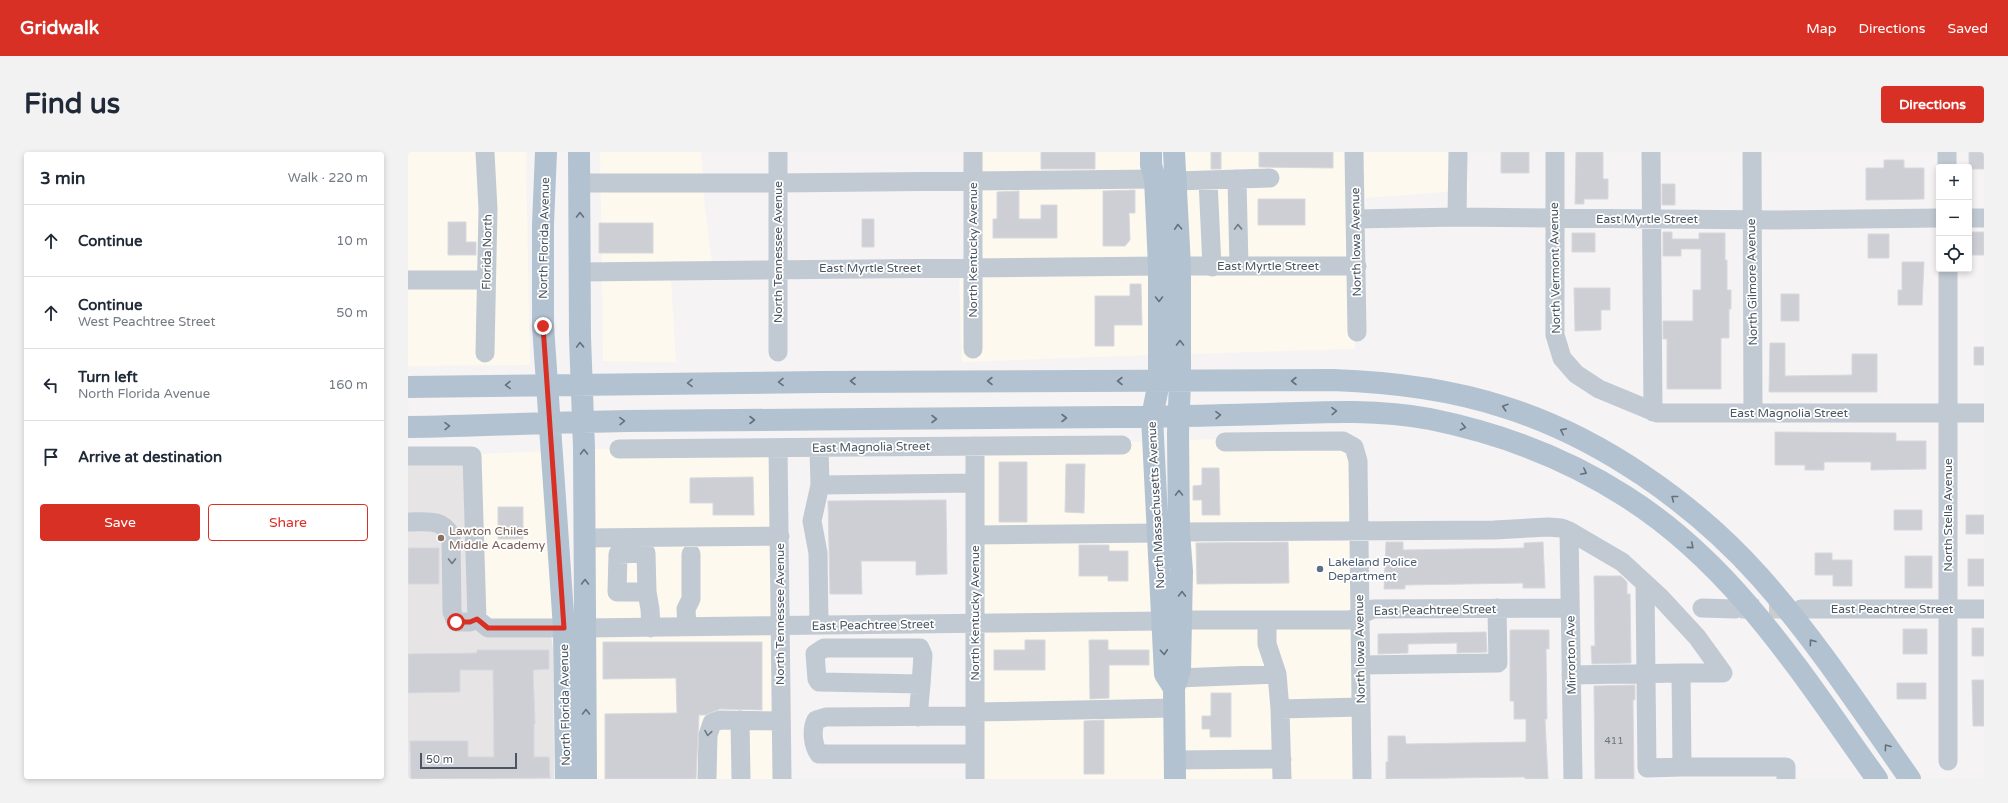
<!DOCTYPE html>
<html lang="en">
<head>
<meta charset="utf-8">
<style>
	body { margin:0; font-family:"Varela Round",sans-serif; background:#f2f2f3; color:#1f2937 }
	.controls { position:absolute; right:12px; top:12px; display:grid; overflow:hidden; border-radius:4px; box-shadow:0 2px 6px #0003 }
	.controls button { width:36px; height:36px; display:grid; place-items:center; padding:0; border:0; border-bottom:1px solid #e0e1e3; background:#fff; color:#1f2937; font:20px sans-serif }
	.scale { position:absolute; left:12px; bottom:10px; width:97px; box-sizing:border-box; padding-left:4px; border:2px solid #4a5661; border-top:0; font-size:11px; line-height:14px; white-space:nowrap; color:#4a5661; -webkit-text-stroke:3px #fff; paint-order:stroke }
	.stop { position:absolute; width:12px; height:12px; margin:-9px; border:3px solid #d93025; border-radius:50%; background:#fff }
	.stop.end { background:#d93025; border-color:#fff; box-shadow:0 1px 4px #0008 }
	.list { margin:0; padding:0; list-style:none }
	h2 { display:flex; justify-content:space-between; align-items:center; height:52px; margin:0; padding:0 16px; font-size:17px }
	h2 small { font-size:13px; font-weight:400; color:#747a83 }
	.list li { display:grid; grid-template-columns:26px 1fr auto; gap:12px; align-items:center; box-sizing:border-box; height:72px; padding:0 16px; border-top:1px solid #e0e1e3 }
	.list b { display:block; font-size:15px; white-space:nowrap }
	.list p { margin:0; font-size:13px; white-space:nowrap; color:#747a83 }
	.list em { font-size:13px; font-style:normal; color:#747a83 }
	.actions { display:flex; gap:8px; padding:12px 16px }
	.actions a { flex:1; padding:9px 0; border:1px solid #d93025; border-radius:4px; text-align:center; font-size:14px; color:#d93025 }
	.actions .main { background:#d93025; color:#fff }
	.icon { flex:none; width:22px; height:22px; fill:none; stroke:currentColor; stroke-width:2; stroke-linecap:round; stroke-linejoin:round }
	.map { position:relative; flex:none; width:1576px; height:627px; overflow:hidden; border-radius:4px }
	header { display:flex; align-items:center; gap:24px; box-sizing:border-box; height:56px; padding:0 20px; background:#d93025; color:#fff }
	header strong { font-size:19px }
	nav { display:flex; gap:22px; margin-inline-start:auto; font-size:14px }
	.intro { display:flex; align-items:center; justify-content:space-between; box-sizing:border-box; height:96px; padding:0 24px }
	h1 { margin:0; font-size:28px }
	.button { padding:10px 18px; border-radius:4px; background:#d93025; color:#fff; font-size:14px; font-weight:700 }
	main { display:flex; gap:24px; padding:0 24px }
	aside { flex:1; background:#fff; border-radius:4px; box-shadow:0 2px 6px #0003 }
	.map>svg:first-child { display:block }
	.commercial { fill:#fdf9ef }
	.education { fill:#e6e4e5 }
	.building { fill:#cdcfd5; stroke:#d7d9de }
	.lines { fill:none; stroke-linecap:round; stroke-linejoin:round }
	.minor-tunnel { stroke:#caccce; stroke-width:19; stroke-dasharray:19 10; stroke-linecap:butt }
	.minor { stroke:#c1cad2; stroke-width:19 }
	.major { stroke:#b3c2d1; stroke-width:22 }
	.oneway { stroke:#64717d }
	.oneway2 { stroke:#6e7983 }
	.route { stroke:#d93025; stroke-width:5 }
	.education-dot { fill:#8d6e63; stroke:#fff; stroke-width:1.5 }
	.service-dot { fill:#5c6f8a; stroke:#fff; stroke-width:1.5 }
	.labels { text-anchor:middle; stroke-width:3.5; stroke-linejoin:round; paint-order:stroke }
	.number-label { font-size:10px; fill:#6b747e }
	.street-label { font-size:12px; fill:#4a5661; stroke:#fff }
	.education-label { font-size:12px; fill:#785e54; stroke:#fff; text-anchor:start }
	.service-label { font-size:12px; fill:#4e5e75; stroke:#fff; text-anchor:start }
</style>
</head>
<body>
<header>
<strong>Gridwalk</strong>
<nav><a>Map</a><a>Directions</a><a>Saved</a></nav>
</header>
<div class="intro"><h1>Find us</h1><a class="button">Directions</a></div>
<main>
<aside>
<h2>3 min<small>Walk · 220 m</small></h2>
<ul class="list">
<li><svg class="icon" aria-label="ahead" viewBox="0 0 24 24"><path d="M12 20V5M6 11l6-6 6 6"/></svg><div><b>Continue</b></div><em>10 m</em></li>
<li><svg class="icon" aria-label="ahead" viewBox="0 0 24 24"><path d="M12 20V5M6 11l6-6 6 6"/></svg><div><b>Continue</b><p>West Peachtree Street</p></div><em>50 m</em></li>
<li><svg class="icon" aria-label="left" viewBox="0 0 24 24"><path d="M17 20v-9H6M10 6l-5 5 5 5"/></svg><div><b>Turn left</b><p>North Florida Avenue</p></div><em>160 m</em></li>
<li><svg class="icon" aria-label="arrive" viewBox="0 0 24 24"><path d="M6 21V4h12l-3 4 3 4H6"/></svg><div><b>Arrive at destination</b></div></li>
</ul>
<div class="actions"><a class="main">Save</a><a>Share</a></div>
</aside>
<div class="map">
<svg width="1576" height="627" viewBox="0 0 1576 627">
	<rect width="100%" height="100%" fill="#f5f3f3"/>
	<path class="commercial" d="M 0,0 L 118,0 L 122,213 L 0,214 Z
		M 192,0 L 293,0 L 297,57 L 304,110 L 194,112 Z
		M 571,0 L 736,0 L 744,107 L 572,108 Z
		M 773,0 L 940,0 L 942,106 L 779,107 Z
		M 953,0 L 1058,0 L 1061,38 L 958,46 L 957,59 L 955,59 Z
		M 942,121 L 942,188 L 947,188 L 947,197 L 779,202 L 779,122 Z
		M 745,122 L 744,203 L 554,210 L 551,123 L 558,123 L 558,204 L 571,205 L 572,123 Z
		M 263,126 L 268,210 L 195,209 L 194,127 Z
		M 811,287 L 811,297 L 934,297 L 940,300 L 944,459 L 780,461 L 776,288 Z
		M 720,290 L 738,290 L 747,462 L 574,464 L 573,302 L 720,301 Z
		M 183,297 L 205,297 L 205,305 L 364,304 L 365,466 L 184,469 Z
		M 137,299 L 149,468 L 82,469 L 76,463 L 71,302 Z
		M 944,475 L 947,627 L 774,627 L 775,538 L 780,476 Z
		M 748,477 L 759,537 L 760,627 L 574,627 L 574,479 Z
		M 365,481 L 367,627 L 185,627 L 184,484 Z"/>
	<path class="education" d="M 0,304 L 64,304 L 69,467 L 142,476 L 145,498 L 146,627 L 0,627 Z"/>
	<path class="building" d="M 633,0 L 687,0 L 687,17 L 633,17 Z
		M 803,0 L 813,0 L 813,17 L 803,17 Z
		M 851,0 L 925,0 L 925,16 L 851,15 Z
		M 1093,0 L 1121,0 L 1121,21 L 1093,21 Z
		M 1168,0 L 1195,0 L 1195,27 L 1200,27 L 1200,47 L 1176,47 L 1176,52 L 1167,52 Z
		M 1561,0 L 1576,0 L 1576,17 L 1561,17 Z
		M 1476,8 L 1496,8 L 1496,16 L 1516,16 L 1516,47 L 1458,48 L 1458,16 L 1476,16 Z
		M 1254,32 L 1267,32 L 1267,53 L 1254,53 Z
		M 727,38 L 727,61 L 721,61 L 722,88 L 717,94 L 695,94 L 695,39 Z
		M 611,39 L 611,67 L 633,67 L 633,53 L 649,53 L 649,86 L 585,86 L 585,67 L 589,67 L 589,40 Z
		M 850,47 L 897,47 L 897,73 L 850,73 Z
		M 454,67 L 466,67 L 466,95 L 454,95 Z
		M 40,70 L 58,70 L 58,90 L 68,90 L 68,103 L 40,103 Z
		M 191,71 L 245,71 L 245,101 L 191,101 Z
		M 1255,80 L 1264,80 L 1264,87 L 1291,87 L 1291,81 L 1317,81 L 1317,108 L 1319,108 L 1319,138 L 1323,138 L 1323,157 L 1321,157 L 1321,186 L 1313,186 L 1313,237 L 1259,237 L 1259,187 L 1255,187 L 1255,169 L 1285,169 L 1285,138 L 1293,138 L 1293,97 L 1273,97 L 1273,104 L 1255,104 Z
		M 1561,80 L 1576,80 L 1576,103 L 1561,103 Z
		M 1164,81 L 1187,81 L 1187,100 L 1164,100 Z
		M 1460,82 L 1481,82 L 1481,106 L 1460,106 Z
		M 1494,110 L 1516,110 L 1514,153 L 1490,153 L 1490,138 L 1494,138 Z
		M 722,132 L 733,132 L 734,173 L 706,173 L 706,194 L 687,194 L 687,144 L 722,144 Z
		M 1166,136 L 1202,136 L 1202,158 L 1193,158 L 1193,178 L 1167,179 Z
		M 1373,142 L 1391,142 L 1391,169 L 1373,169 Z
		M 1362,191 L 1377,191 L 1377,224 L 1444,223 L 1444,202 L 1469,202 L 1469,240 L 1361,240 Z
		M 1566,195 L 1576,195 L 1576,213 L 1566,213 Z
		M 1367,280 L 1488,281 L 1488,289 L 1518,289 L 1518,317 L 1463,318 L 1463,310 L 1416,310 L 1416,318 L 1397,318 L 1397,313 L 1367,313 Z
		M 591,310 L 619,310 L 619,370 L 591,370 Z
		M 658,312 L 677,312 L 676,361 L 657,360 Z
		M 794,316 L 811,316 L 812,363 L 794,363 L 794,348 L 785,348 L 785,334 L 794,333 Z
		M 345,325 L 346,363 L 305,363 L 305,351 L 282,351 L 282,326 Z
		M 538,348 L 539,422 L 508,423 L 508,409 L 453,409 L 454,442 L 422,442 L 420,349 Z
		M 90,355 L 115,355 L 115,387 L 90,387 Z
		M 1486,358 L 1514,358 L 1514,378 L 1486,378 Z
		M 1558,363 L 1576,363 L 1576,382 L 1558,382 Z
		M 880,390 L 881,431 L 789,432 L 788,391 Z
		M 978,390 L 995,390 L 995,398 L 1116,396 L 1116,391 L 1135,390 L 1137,436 L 1115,436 L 1115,431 L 997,433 L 997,437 L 976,437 Z
		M 671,393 L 701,393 L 701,399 L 720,399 L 720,429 L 700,429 L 700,424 L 671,424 Z
		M 0,396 L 31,396 L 31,432 L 0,432 Z
		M 1407,401 L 1424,401 L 1424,408 L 1444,408 L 1444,434 L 1425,434 L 1425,423 L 1407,423 Z
		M 1497,404 L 1524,404 L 1524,436 L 1497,436 Z
		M 1560,407 L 1576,407 L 1576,434 L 1560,434 Z
		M 1186,424 L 1213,424 L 1219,430 L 1219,442 L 1222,442 L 1223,511 L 1184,512 L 1183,494 L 1187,494 Z
		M 1564,476 L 1576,476 L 1576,504 L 1564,504 Z
		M 1495,477 L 1519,477 L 1519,502 L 1495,502 Z
		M 1102,478 L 1141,478 L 1141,497 L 1138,497 L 1139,567 L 1137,567 L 1140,627 L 1117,627 L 1117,625 L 978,627 L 978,610 L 980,610 L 980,584 L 997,584 L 998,592 L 1118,590 L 1118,567 L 1106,567 L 1106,549 L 1102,549 Z
		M 1078,480 L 1079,500 L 1049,501 L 1049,491 L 1000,492 L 1000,501 L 970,502 L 970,482 Z
		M 617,488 L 637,488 L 637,518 L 586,518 L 586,498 L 617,498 Z
		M 681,488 L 700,488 L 700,498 L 741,498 L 741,513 L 701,513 L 701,546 L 682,547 Z
		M 195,490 L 354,490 L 354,558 L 312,557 L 297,563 L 291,563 L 288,627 L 197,627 L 197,562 L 269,561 L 268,526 L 195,527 Z
		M 69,498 L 141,498 L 141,517 L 125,518 L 127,572 L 126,572 L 126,605 L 141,605 L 142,626 L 3,627 L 2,589 L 60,589 L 60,605 L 86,605 L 85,518 L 52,518 L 52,540 L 0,541 L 0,502 L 69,501 Z
		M 1564,528 L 1576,528 L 1576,574 L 1565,574 Z
		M 1489,531 L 1518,531 L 1518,547 L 1489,547 Z
		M 1227,533 L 1227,548 L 1225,548 L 1226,627 L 1187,627 L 1186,534 Z
		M 803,541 L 823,541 L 823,585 L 802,585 L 802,577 L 794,577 L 794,564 L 803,564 Z
		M 696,568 L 696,622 L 676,622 L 676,569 Z"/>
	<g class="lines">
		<path class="minor-tunnel" d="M 1332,457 L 1389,457"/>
		<path class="minor" d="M 77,0 L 80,57 L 77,201
			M 370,0 L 370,200
			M 946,0 L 949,180
			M 1147,0 L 1147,183 L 1154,206 L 1168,222 L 1191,237 L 1249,261 L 1576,261
			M 1243,0 L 1245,260
			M 1344,0 L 1345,260
			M 1539,0 L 1539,15
			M 829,27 L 831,114
			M 800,28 L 804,115
			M 768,29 L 862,26
			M 172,31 L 370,31 L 747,27
			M 1049,65 L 1050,0
			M 1561,66 L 1576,66
			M 948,67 L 1049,65 L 1367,68 L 1531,66
			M 772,114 L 949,114
			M 1540,117 L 1540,609
			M 172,120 L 751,114
			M 0,128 L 78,128
			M 565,197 L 565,0
			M 817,290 L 935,289 L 946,295 L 950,309 L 954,627
			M 567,294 L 567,627
			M 370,296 L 374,627
			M 211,297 L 714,293
			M 0,304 L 64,304 L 69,467
			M 412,333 L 567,331
			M 0,370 C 17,370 35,366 43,384 L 44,460 L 48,470 L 62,470 L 69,467
			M 1161,379 L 1165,627
			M 771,380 L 1086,378 L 1140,375 L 1153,376 L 1161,379 L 1214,410 L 1252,445 L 1289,485 L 1315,521 L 1273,521 L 1274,615 L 1378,615 L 1378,627
			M 567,383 L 750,381
			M 177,386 L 372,384
			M 1237,431 L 1239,616 L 1274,615
			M 239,440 L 209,440 L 210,402 L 238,401 L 239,440 L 242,457 L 243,476
			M 1294,456 L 1327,457
			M 1393,457 L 1576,457
			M 69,467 L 80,476 L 156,476
			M 773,468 L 942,468 L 965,457 L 1162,456
			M 859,468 L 859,492 L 869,522 L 872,557 L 874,627
			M 411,473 L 410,401 L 404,369 L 412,333 L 411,296
			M 279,475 L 278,457 L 283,447 L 283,402
			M 177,476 L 754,469
			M 953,513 L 1090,511 L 1089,456
			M 1163,523 L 1273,521
			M 770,526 L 869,522
			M 872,557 L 953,555
			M 567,560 L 766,556
			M 567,564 L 418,565 L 408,568 C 403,578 405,594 411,602 L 567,602
			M 510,565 L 513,532 L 411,530 L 409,527 L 407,502 L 416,496 L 512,496 L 515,503 L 513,532
			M 332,568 L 333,626
			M 767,608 L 874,607
			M 299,627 L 300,583 L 304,571 L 312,568 L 373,569"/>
		<path class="major" d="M 138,0 L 135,72 L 135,174 L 156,476 L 158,627
			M 171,0 L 172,185 L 176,296 L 178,627
			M 743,0 L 743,13 L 747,27 L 751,114 L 751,230 L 744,265 L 757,522 L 766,536
			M 766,0 L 772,114 L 772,230 L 770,281 L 771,380 L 774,419 L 772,518 L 766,536 L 767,627
			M 0,235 L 412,230 L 925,228 C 983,230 1041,237 1096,255 C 1192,285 1286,351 1352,425 C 1408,488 1454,559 1502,627
			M 0,275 C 73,274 146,270 219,269 C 381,267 544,267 706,265 C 758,265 809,263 860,262 C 914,260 968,257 1022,267 C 1091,281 1158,306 1217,344 C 1327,413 1395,524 1469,627"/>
	</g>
	<defs><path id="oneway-chevron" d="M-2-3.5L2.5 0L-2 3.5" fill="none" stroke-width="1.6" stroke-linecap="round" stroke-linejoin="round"/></defs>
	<g class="oneway">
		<use href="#oneway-chevron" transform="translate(172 63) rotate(-90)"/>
		<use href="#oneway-chevron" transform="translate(770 75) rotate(-93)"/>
		<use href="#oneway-chevron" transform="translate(751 147) rotate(90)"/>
		<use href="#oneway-chevron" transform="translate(772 191) rotate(-90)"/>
		<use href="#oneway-chevron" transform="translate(172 193) rotate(-92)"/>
		<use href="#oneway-chevron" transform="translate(445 229) rotate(180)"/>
		<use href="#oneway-chevron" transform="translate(582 229) rotate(180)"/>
		<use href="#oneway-chevron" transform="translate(712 229) rotate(180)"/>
		<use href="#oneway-chevron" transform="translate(886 229) rotate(180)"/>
		<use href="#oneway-chevron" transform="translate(373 230) rotate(179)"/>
		<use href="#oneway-chevron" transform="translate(282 231) rotate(179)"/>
		<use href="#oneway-chevron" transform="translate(100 233) rotate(179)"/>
		<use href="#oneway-chevron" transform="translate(1097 255) rotate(-162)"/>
		<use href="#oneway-chevron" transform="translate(926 259) rotate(-2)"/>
		<use href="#oneway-chevron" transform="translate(810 263) rotate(-2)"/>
		<use href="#oneway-chevron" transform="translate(656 266)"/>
		<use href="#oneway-chevron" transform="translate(526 267)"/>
		<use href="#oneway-chevron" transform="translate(344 268)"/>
		<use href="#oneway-chevron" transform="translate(214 269) rotate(-1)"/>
		<use href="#oneway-chevron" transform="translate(39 274) rotate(-1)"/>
		<use href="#oneway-chevron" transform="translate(1055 275) rotate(13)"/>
		<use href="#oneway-chevron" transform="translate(1155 279) rotate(-154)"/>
		<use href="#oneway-chevron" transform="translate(176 300) rotate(-91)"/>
		<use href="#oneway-chevron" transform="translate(1176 320) rotate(27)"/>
		<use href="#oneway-chevron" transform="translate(771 341) rotate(-91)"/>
		<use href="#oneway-chevron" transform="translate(1266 346) rotate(-142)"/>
		<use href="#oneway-chevron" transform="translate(1283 394) rotate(40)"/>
		<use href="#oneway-chevron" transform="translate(177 430) rotate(-90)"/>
		<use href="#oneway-chevron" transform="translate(774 442) rotate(-89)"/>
		<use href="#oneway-chevron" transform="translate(1404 490) rotate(-126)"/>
		<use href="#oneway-chevron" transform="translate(756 500) rotate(86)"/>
		<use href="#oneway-chevron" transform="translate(178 560) rotate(-90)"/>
		<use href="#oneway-chevron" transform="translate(1479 595) rotate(-126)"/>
	</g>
	<g class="oneway2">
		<use href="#oneway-chevron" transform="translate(830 75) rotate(-92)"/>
		<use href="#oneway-chevron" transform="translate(44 409) rotate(89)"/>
		<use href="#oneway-chevron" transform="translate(300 581) rotate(99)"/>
	</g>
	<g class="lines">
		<path class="route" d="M 48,470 L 62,470 L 69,467 L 80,476 L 156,476 L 135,174"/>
	</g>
	<circle class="education-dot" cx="33" cy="386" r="4"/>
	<circle class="service-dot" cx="912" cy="417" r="4"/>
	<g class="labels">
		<g class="number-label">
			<text x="1206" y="592">411</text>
		</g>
		<g class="street-label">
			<text x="1239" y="71">East Myrtle Street</text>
			<text transform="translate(136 86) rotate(-89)" y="4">North Florida Avenue</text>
			<text transform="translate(948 90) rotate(-91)" y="4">North Iowa Avenue</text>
			<text transform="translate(565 98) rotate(-90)" y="4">North Kentucky Avenue</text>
			<text transform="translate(79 100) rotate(-89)" y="4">Florida North</text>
			<text transform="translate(370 100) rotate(-90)" y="4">North Tennessee Avenue</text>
			<text x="860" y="118">East Myrtle Street</text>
			<text x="462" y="120">East Myrtle Street</text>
			<text transform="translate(1147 116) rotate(-91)" y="4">North Vermont Avenue</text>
			<text transform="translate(1344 130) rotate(-91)" y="4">North Gilmore Avenue</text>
			<text x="1381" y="265">East Magnolia Street</text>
			<text transform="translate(463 295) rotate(-1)" y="4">East Magnolia Street</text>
			<text transform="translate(748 353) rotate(-93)" y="4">North Massachusetts Avenue</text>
			<text transform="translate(1540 363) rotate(-90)" y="4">North Stella Avenue</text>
			<text x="1484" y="461">East Peachtree Street</text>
			<text transform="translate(1027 458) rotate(-1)" y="4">East Peachtree Street</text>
			<text transform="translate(567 461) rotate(-90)" y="4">North Kentucky Avenue</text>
			<text transform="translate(372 462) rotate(-90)" y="4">North Tennessee Avenue</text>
			<text transform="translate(465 473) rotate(-1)" y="4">East Peachtree Street</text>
			<text transform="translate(952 497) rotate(-91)" y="4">North Iowa Avenue</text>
			<text transform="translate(1163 503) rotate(-91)" y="4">Mirrorton Ave</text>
			<text transform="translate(157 553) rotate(-91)" y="4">North Florida Avenue</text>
		</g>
		<g class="education-label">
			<text x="41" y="383">Lawton Chiles<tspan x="41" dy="14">Middle Academy</tspan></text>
		</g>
		<g class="service-label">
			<text x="920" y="414">Lakeland Police<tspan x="920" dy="14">Department</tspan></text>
		</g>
	</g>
</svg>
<div class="controls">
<button>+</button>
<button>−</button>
<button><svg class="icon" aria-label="locate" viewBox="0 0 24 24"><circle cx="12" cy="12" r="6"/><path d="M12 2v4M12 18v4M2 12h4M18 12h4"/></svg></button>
</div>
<div class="scale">50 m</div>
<div class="stop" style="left:48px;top:470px"></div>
<div class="stop end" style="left:135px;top:174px"></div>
</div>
</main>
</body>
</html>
